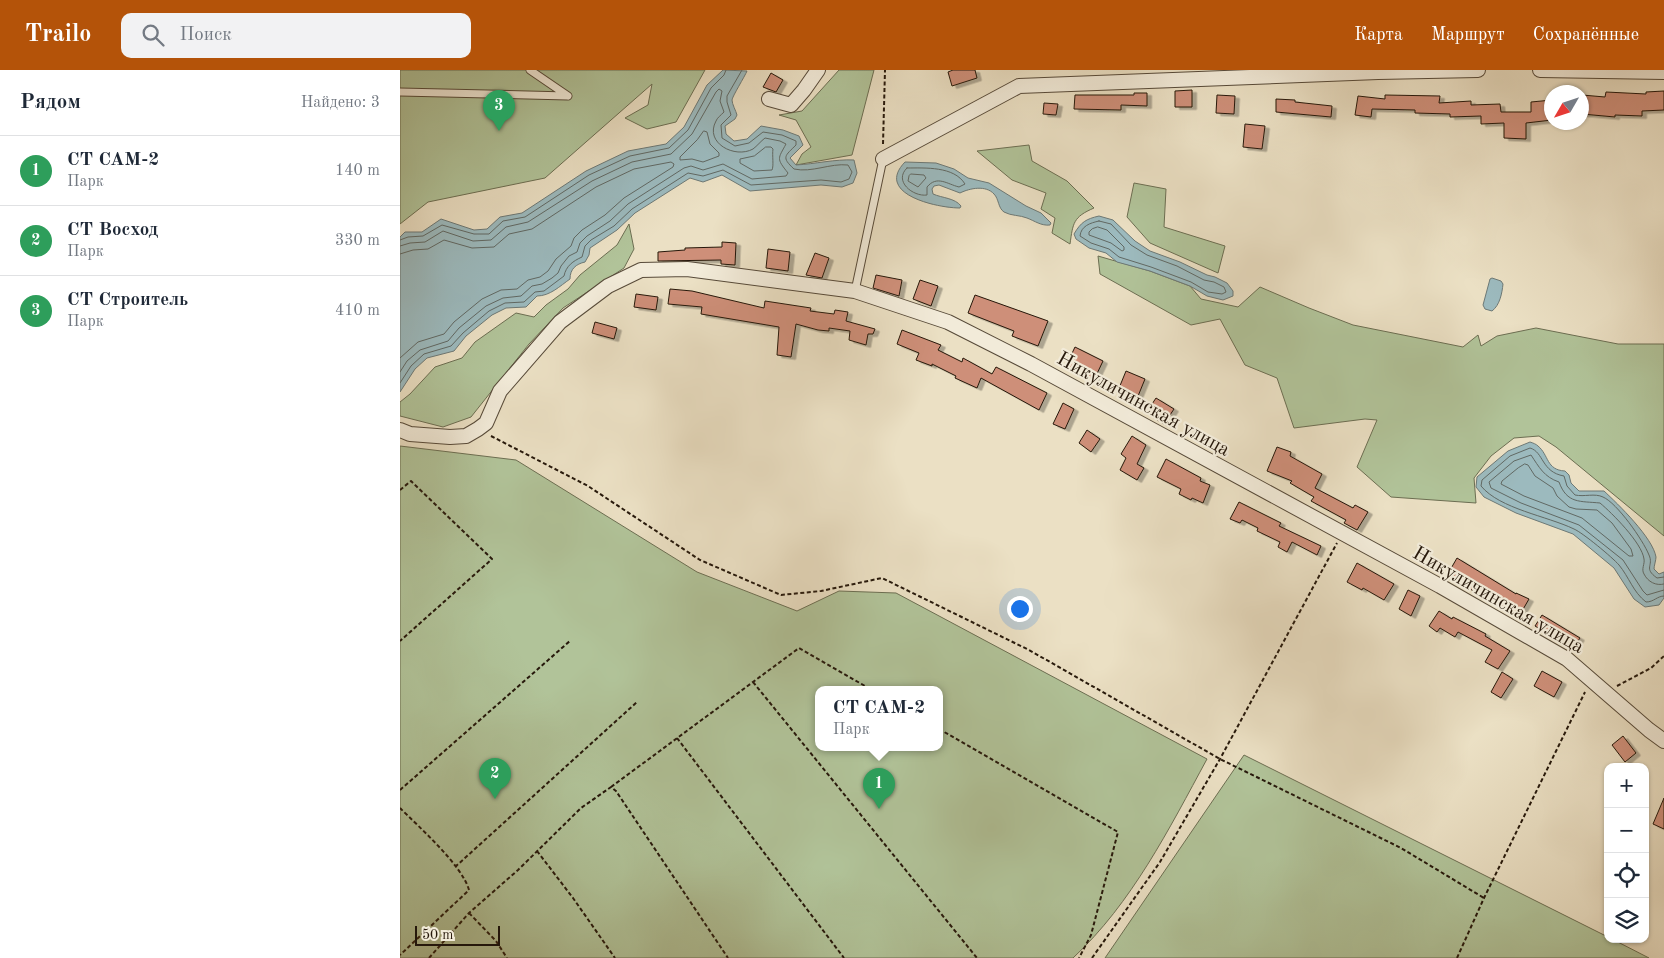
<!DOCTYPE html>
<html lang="ru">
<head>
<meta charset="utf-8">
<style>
	body { margin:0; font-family:"Old Standard TT",serif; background:#f2f2f3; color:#1f2937 }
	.controls { position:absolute; right:15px; bottom:15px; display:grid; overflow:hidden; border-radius:10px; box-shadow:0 1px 4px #0004 }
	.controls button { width:45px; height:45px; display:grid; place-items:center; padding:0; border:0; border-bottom:1px solid #e0e1e3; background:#fff; color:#1f2937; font:25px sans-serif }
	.compass { position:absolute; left:1144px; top:15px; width:45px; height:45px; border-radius:50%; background:#fff; box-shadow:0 1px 4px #0004; rotate:231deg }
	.scale { position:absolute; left:15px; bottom:12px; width:85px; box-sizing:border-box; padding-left:5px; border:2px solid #26180b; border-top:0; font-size:14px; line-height:18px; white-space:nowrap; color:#26180b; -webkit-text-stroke:4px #f2ebd9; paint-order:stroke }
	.you { position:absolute; left:619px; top:538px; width:18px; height:18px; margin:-12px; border:4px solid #fff; border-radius:50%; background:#1a73e8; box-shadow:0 0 0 8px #1a73e833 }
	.badge { display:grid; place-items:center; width:32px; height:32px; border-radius:50%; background:#b45309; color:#fff; font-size:16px; font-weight:700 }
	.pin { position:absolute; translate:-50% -41px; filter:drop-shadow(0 1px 2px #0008) }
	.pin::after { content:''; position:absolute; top:26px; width:18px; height:15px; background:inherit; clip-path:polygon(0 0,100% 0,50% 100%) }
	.popup { position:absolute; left:415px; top:616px; width:128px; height:65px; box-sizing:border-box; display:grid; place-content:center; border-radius:10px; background:#fff; filter:drop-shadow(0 1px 4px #0005); font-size:16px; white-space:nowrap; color:#747a83 }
	.popup b { font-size:19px; color:#1f2937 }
	.popup::after { content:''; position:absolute; left:50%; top:100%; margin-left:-10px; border:10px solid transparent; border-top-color:#fff }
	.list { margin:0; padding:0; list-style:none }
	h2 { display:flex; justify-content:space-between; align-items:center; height:65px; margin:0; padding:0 20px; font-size:21px }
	h2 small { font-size:16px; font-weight:400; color:#747a83 }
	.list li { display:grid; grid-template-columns:32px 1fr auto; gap:15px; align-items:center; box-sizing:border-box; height:70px; padding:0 20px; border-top:1px solid #e0e1e3 }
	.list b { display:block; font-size:19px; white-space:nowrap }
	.list p { margin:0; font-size:16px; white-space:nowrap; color:#747a83 }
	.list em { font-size:16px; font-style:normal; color:#747a83 }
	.icon { flex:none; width:28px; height:28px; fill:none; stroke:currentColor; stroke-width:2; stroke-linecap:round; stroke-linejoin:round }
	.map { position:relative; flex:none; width:1264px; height:888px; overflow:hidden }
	header { display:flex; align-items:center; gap:30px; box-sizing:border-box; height:70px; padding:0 25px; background:#b45309; color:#fff }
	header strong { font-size:24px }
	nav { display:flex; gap:28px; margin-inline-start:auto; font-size:18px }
	.search { width:350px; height:45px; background:#f2f2f3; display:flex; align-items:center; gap:12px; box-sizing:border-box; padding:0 18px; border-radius:10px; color:#747a83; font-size:19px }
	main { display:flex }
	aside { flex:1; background:#fff }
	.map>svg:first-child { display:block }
	.green { fill:#b1c399; stroke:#6c6e52; fill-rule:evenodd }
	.water { fill:#9cbabe; stroke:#6d7976 }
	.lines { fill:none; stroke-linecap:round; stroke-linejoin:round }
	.shore { stroke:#616964; stroke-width:1 }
	.building { fill:#ce8f79; stroke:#26180b; filter:url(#shadow) }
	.lane-casing { stroke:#574a39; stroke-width:9 }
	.street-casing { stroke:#574a39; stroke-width:16 }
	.path { stroke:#26180b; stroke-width:2; stroke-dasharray:4 2.5; stroke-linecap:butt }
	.lane { stroke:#f2ebd9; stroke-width:7 }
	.street { stroke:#f2ebd9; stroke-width:14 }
	.labels { text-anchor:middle; stroke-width:4.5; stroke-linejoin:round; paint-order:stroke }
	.street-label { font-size:20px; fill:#26180b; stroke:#f2ebd9 }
</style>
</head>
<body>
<header>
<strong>Trailo</strong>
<div class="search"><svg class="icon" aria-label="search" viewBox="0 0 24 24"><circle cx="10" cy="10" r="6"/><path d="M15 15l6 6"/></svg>Поиск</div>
<nav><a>Карта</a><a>Маршрут</a><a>Сохранённые</a></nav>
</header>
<main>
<aside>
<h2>Рядом<small>Найдено: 3</small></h2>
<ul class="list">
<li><span class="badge" style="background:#2e9e5b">1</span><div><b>СТ САМ-2</b><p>Парк</p></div><em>140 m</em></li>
<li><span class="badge" style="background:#2e9e5b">2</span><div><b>СТ Восход</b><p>Парк</p></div><em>330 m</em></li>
<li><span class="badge" style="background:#2e9e5b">3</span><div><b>СТ Строитель</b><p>Парк</p></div><em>410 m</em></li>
</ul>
</aside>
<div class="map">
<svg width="1264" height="888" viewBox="0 0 1264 888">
	<defs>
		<filter id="shadow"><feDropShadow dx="4.5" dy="2.5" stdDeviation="0" flood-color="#0004"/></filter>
	</defs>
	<rect width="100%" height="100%" fill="#ebe0c4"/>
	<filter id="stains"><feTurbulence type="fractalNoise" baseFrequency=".004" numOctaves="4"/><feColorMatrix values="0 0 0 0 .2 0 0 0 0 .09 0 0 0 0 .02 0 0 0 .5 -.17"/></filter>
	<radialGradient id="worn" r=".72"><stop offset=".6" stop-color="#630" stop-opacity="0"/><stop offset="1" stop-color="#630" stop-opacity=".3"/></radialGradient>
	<path class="green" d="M 0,0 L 305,0 L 276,52 L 247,59 L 225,48 L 248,35 L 252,14 L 145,108 L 28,132 L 0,154 Z
		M 439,0 L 474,0 L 452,85 L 396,95 L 402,84 L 411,77 L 396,50 L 379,45 L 402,41 Z
		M 629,75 L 632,91 L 667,111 L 694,138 C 673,147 673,153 670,174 L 652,163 L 655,148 L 641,139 L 646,123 L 612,110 L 577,81 Z
		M 734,113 L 766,119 L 764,157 L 825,176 L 818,203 L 750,173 L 727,147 Z
		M 229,154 L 234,179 L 224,198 L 163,238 L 129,274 L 71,347 L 43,357 L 0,346 L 0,332 L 10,324 L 35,297 L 62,288 L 75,272 L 116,243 L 134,247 L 146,235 L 168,219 L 180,205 L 217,175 Z
		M 698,186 L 750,201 L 790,216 L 801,229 L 838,237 L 860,217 L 909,238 L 953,255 L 1063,277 L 1078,265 L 1081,276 L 1097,266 L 1136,258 L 1218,274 L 1264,274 L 1264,466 L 1156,377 L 1139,366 L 1114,368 L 1091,386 L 1074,408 L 1076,433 L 991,427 L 957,397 L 977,350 L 965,349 L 894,358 L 877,308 L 845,295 L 820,249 L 791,255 L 700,204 Z
		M 0,376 L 116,390 L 297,502 L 397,541 L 439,521 L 496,523 L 807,689 C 769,759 732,833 673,888 L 0,888 ZM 419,620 L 539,620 L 539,678 L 419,678 Z
		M 844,685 L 1208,867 L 1208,869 L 1212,869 L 1249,888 L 705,888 Z"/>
	<path class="water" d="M 323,0 L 347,1 C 345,6 332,27 332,30 C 332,34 336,41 337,45 L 335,49 L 325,56 L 326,64 L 334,71 L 347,69 L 361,56 L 383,60 L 399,66 L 403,75 L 390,88 L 396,95 C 415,94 435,89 454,90 L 457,103 L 453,113 L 442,117 L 421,115 L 350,121 L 322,105 L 303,112 L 290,108 L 235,143 L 217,160 L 190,178 L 189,185 L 185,192 C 176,194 170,199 170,209 C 160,216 150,226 137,226 L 126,237 L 106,238 L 92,245 L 66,266 L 54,281 L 27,288 L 15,299 L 0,322 L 0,167 L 5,162 L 22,162 L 41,149 L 74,160 L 87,159 L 100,147 L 122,143 L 186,101 L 228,81 L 266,74 L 284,57 L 307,15 Z
		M 505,92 L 536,93 L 554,99 L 568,108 L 589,113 L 626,136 L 641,143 L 651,153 L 650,155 C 641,156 635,151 627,148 C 620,145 611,146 604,142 C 598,138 599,129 594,124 C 586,115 570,118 560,123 L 539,115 L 534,116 L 532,119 L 533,124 C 542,128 555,128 561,136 L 560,138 C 537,138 474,124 505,92 Z
		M 699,146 L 713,150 L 735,171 L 750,181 L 780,192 L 807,205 L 815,207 L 827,213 L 833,221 L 833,226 L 823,230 L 807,226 L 790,216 L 750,201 L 717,192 L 706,183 L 689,178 L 676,169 L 674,164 C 681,152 686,149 699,146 Z
		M 1092,208 L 1101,211 L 1103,214 C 1102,223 1100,235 1092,241 L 1085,239 L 1083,235 L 1090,209 Z
		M 1130,372 C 1133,373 1136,374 1138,376 C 1149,385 1146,400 1165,401 L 1169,405 L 1171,413 L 1179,421 L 1204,421 C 1218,434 1253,468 1256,487 C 1256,490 1254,496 1254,499 L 1259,504 L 1264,502 L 1264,528 L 1259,535 L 1245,537 L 1234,529 L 1214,498 L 1173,464 L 1116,443 L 1084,427 L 1076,417 L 1077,407 L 1108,381 Z"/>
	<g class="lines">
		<path class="shore" d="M 304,61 L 307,62 L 310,74 L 319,83 L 319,86 L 303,92 L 292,89 L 280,90 L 280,87 L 297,70 Z
			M 366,77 L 371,77 L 373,79 C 372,85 374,96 372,100 L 354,101 L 340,93 L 340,89 L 354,86 Z
			M 507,98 C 525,98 554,96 565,114 L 559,117 C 547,114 537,105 527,117 L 527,125 C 513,127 493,111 507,98 Z
			M 511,104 L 524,105 L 526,108 L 518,117 L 508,111 L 509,106 Z
			M 699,151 L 711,154 L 731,175 L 747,185 L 777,196 L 804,210 L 814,212 L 824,217 L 826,222 L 822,224 L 808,222 L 791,212 L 751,197 L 719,187 L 709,179 L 691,173 L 680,166 C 681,156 690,153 699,151 Z
			M 698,157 L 707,160 L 724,177 L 724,180 L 722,181 L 711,173 L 689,165 L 689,162 L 692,159 Z
			M 0,170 L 8,167 L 23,166 L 42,155 L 74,164 L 89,164 L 103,151 L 125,147 L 189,105 L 230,86 L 269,78 L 288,60 L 311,18 L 324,5 L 326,0
			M 0,176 L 10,173 L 25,172 L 43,161 L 73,171 L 91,170 L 106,157 L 128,152 L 192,111 L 232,92 L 271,84 L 292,64 L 316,22 L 319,19 L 322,21 L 320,31 L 324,42 C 321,45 317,48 316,51 C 304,73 335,89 353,79 C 357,76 361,71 365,68 L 380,71 L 386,74 C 378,89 376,88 388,103 L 386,106 L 352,109 L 323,94 L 303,100 L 291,96 L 284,98 L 228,134 L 210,151 L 187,166 L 180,173 L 177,182 L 169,186 L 161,196 L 158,203 L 152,208 L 142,214 L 132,216 L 121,226 L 103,228 L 86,236 L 59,258 L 48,271 L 20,280 L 7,291 L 0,302
			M 0,184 L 13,180 L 28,179 L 44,170 L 72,178 L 94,177 L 109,164 L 132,159 L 196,117 L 234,99 L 271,92 L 274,94 L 273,97 L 224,128 L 205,145 L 182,160 L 174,168 L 171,176 L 156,189 L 148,201 L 140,207 L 128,210 L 117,219 L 101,220 L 82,229 L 54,252 L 44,264 L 18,272 L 0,288
			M 0,313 L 11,296 L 24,284 L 51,276 L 63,263 L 89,241 L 105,233 L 124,232 L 135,222 L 144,221 L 164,206 C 166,196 173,191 182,187 L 185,176 L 191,170 L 214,156 L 232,139 L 288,103 L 303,106 L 323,100 L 351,115 L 421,110 L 441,112 L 449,109 L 452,102 L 448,95 C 430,93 412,103 394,99 C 381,87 385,86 396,75 L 396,71 L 382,65 L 363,62 L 349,73 L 335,76 L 322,68 L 321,55 L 331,45 L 327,32 L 327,26 L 342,0
			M 1125,394 L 1128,395 L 1135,406 L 1153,418 L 1157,426 L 1169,437 L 1176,439 L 1197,440 L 1212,453 L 1231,479 L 1233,486 L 1229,486 L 1182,448 L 1124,426 L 1101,414 L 1102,411 L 1118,398 Z
			M 1264,507 L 1257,508 C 1243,498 1254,496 1249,485 C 1243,470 1217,433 1203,427 C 1195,423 1184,427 1175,425 L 1167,416 L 1164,406 C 1141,402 1144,382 1130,378 L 1110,386 L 1082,410 L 1081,416 C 1100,439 1147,446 1174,459 C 1183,463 1212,487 1219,495 C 1229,507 1233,522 1246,532 C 1254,532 1257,526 1264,526
			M 1264,514 C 1256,516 1248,512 1244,504 C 1241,499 1245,494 1244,489 C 1242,473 1212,443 1200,433 C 1180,431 1167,434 1159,412 C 1144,407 1139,397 1131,385 L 1114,391 L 1089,412 L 1091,418 L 1121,433 L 1179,455 L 1223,490 L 1243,521 L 1247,525 L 1264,520"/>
	</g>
	<path class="building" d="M 553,0 L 575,0 L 577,8 L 552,16 L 548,2 Z
		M 371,3 L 383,10 L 376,22 L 363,17 Z
		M 792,20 L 792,37 L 775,37 L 775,21 Z
		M 1264,21 L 1264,40 L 1242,41 L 1242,46 L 1215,45 L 1215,47 L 1182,44 L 1182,25 L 1205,27 L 1206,22 L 1246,24 L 1246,22 Z
		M 734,23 L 747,23 L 747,36 L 721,35 L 721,40 L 674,39 L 675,25 L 734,25 Z
		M 817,25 L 835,26 L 834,44 L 816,43 Z
		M 985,25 L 1040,26 L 1039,33 L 1071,31 L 1071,35 L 1100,34 L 1101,42 L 1131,42 L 1131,32 L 1152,30 L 1152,50 L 1126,53 L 1126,69 L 1104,68 L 1104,53 L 1081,54 L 1081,46 L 1050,47 L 1050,44 L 1015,43 L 1015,40 L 972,39 L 971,47 L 955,45 L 958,26 L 985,29 Z
		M 876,29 L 895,30 L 895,32 L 932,36 L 931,47 L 876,42 Z
		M 644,33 L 658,34 L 656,45 L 643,44 Z
		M 845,54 L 865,56 L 862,79 L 843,77 Z
		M 322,172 L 336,173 L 335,195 L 321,194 L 321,190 L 258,191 L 258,182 L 285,180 L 285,178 L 322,177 Z
		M 368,179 L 390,182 L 388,201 L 366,198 Z
		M 415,183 L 429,188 L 422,208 L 406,205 Z
		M 476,205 L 502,210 L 499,226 L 473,218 Z
		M 520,210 L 538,216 L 531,236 L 513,229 Z
		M 270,219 L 292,221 L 364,238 L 365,231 L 411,238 L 410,241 L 434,244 L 435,240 L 448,242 L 446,251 L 475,259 L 473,264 L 468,264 L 466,275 L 449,270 L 450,261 L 429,258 L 429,261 L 418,260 L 396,254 L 391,287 L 377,285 L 379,257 L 301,244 L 302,237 L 268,234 Z
		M 236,224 L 258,227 L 256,240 L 234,237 Z
		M 575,225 L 648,251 L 638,276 L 612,266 L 614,261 L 568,243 Z
		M 195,252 L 217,258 L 214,269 L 192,263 Z
		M 502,260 L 541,275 L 538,280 L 562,292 L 563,288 L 592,304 L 596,297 L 647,323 L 639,340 L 581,308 L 577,318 L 555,308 L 556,306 L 532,294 L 532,296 L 516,290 L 519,283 L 497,274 Z
		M 675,277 L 703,291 L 694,310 L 666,296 Z
		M 726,301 L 745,309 L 736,331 L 717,323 Z
		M 756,328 L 774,339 L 764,354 L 746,343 Z
		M 663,333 L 674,339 L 665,359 L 653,354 Z
		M 687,360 L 700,369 L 691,382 L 679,373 Z
		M 732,366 L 746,375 L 737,394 L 744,398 L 737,410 L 720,400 L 726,388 L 721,384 Z
		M 877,377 L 891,382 L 890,386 L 922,404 L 915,418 L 953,438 L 955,435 L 968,442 L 957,460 L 944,453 L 946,450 L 911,431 L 914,427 L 890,413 L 892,411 L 867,401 Z
		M 766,389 L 801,408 L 800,411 L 810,415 L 803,433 L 792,428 L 791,430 L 779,424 L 781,419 L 757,407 Z
		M 839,432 L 881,453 L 879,456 L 921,476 L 917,485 L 892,472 L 887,482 L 878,477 L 880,472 L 857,461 L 858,458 L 842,450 L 840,453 L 830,449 Z
		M 1057,488 L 1116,524 L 1116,523 L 1129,529 L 1118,548 L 1067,517 L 1046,507 Z
		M 957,493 L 994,514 L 984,530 L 963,518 L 962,520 L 947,512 Z
		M 1008,520 L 1020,526 L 1011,546 L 999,539 Z
		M 1039,541 L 1052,549 L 1053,547 L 1086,564 L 1085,566 L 1110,581 L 1098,599 L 1085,592 L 1092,580 L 1058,562 L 1055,567 L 1040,558 L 1037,562 L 1029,556 Z
		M 1142,545 L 1180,568 L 1173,578 L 1151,563 L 1150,565 L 1135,556 Z
		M 1142,601 L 1162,612 L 1154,627 L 1134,616 Z
		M 1102,602 L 1113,609 L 1101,628 L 1091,622 Z
		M 1223,666 L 1236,683 L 1225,692 L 1212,675 Z
		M 1264,728 L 1264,759 L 1253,754 Z"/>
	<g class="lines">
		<g class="lane-casing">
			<path id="lane" d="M 130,0 L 168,26
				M 0,22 L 168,26
				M 455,221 L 483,89"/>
		</g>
		<g class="street-casing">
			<path id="street" d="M 1140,0 L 1264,2
				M 369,29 L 391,35 L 404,20 L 418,0
				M 483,89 L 619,16 L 978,2 L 1078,0
				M 0,360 L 10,364 L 50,367 L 66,366 L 78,359 L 86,353 L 100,321 L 160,252 L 208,216 L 241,200 L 287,199 L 455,221 L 548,252 L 631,294 L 1040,516 L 1167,589 L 1249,660 L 1264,671"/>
		</g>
		<path class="path" d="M 483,74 L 485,0
			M 91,366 L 188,416 L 300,490 L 381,525 L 421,521 L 482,508 L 629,580 L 820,689 L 1001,778 L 1084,828
			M 0,420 L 11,411 L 92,489 L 0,571
			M 353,612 L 577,888
			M 1217,616 L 1251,598 L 1264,586
			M 539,659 L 718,762 L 691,865 L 679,888
			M 277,668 L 444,888
			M 211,717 L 399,578 L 472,620
			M 0,720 L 171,570
			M 0,738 C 19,757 62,795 69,820 L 0,885
			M 137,781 L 173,828 L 215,888
			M 55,797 L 237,632
			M 69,843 L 96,871 L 107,888
			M 29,888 L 69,843 L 118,800 L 181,738 L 211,717 L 216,721 L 328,888
			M 692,888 L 760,792 L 820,689 L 937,473
			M 1057,888 L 1084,828 L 1185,622"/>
		<use href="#lane" class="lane"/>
		<use href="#street" class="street"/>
	</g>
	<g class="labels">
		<g class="street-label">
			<text transform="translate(744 333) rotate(29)" y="7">Никуличинская улица</text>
			<text transform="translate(1099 529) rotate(30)" y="7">Никуличинская улица</text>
		</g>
	</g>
	<rect width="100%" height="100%" filter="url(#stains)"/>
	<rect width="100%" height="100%" fill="url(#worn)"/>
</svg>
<div class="controls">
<button>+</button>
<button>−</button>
<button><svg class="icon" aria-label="locate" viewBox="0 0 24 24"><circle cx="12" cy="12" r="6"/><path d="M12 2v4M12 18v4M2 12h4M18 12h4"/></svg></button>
<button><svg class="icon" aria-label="layers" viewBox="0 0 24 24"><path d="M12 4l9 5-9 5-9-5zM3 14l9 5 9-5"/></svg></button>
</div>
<svg class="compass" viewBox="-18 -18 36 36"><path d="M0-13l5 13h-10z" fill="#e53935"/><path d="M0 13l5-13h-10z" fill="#747a83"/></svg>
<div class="scale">50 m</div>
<div class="you"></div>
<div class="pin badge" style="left:479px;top:739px;background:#2e9e5b">1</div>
<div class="popup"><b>СТ САМ-2</b>Парк</div>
<div class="pin badge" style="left:95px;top:729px;background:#2e9e5b">2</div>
<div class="pin badge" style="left:99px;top:61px;background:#2e9e5b">3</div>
</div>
</main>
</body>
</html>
